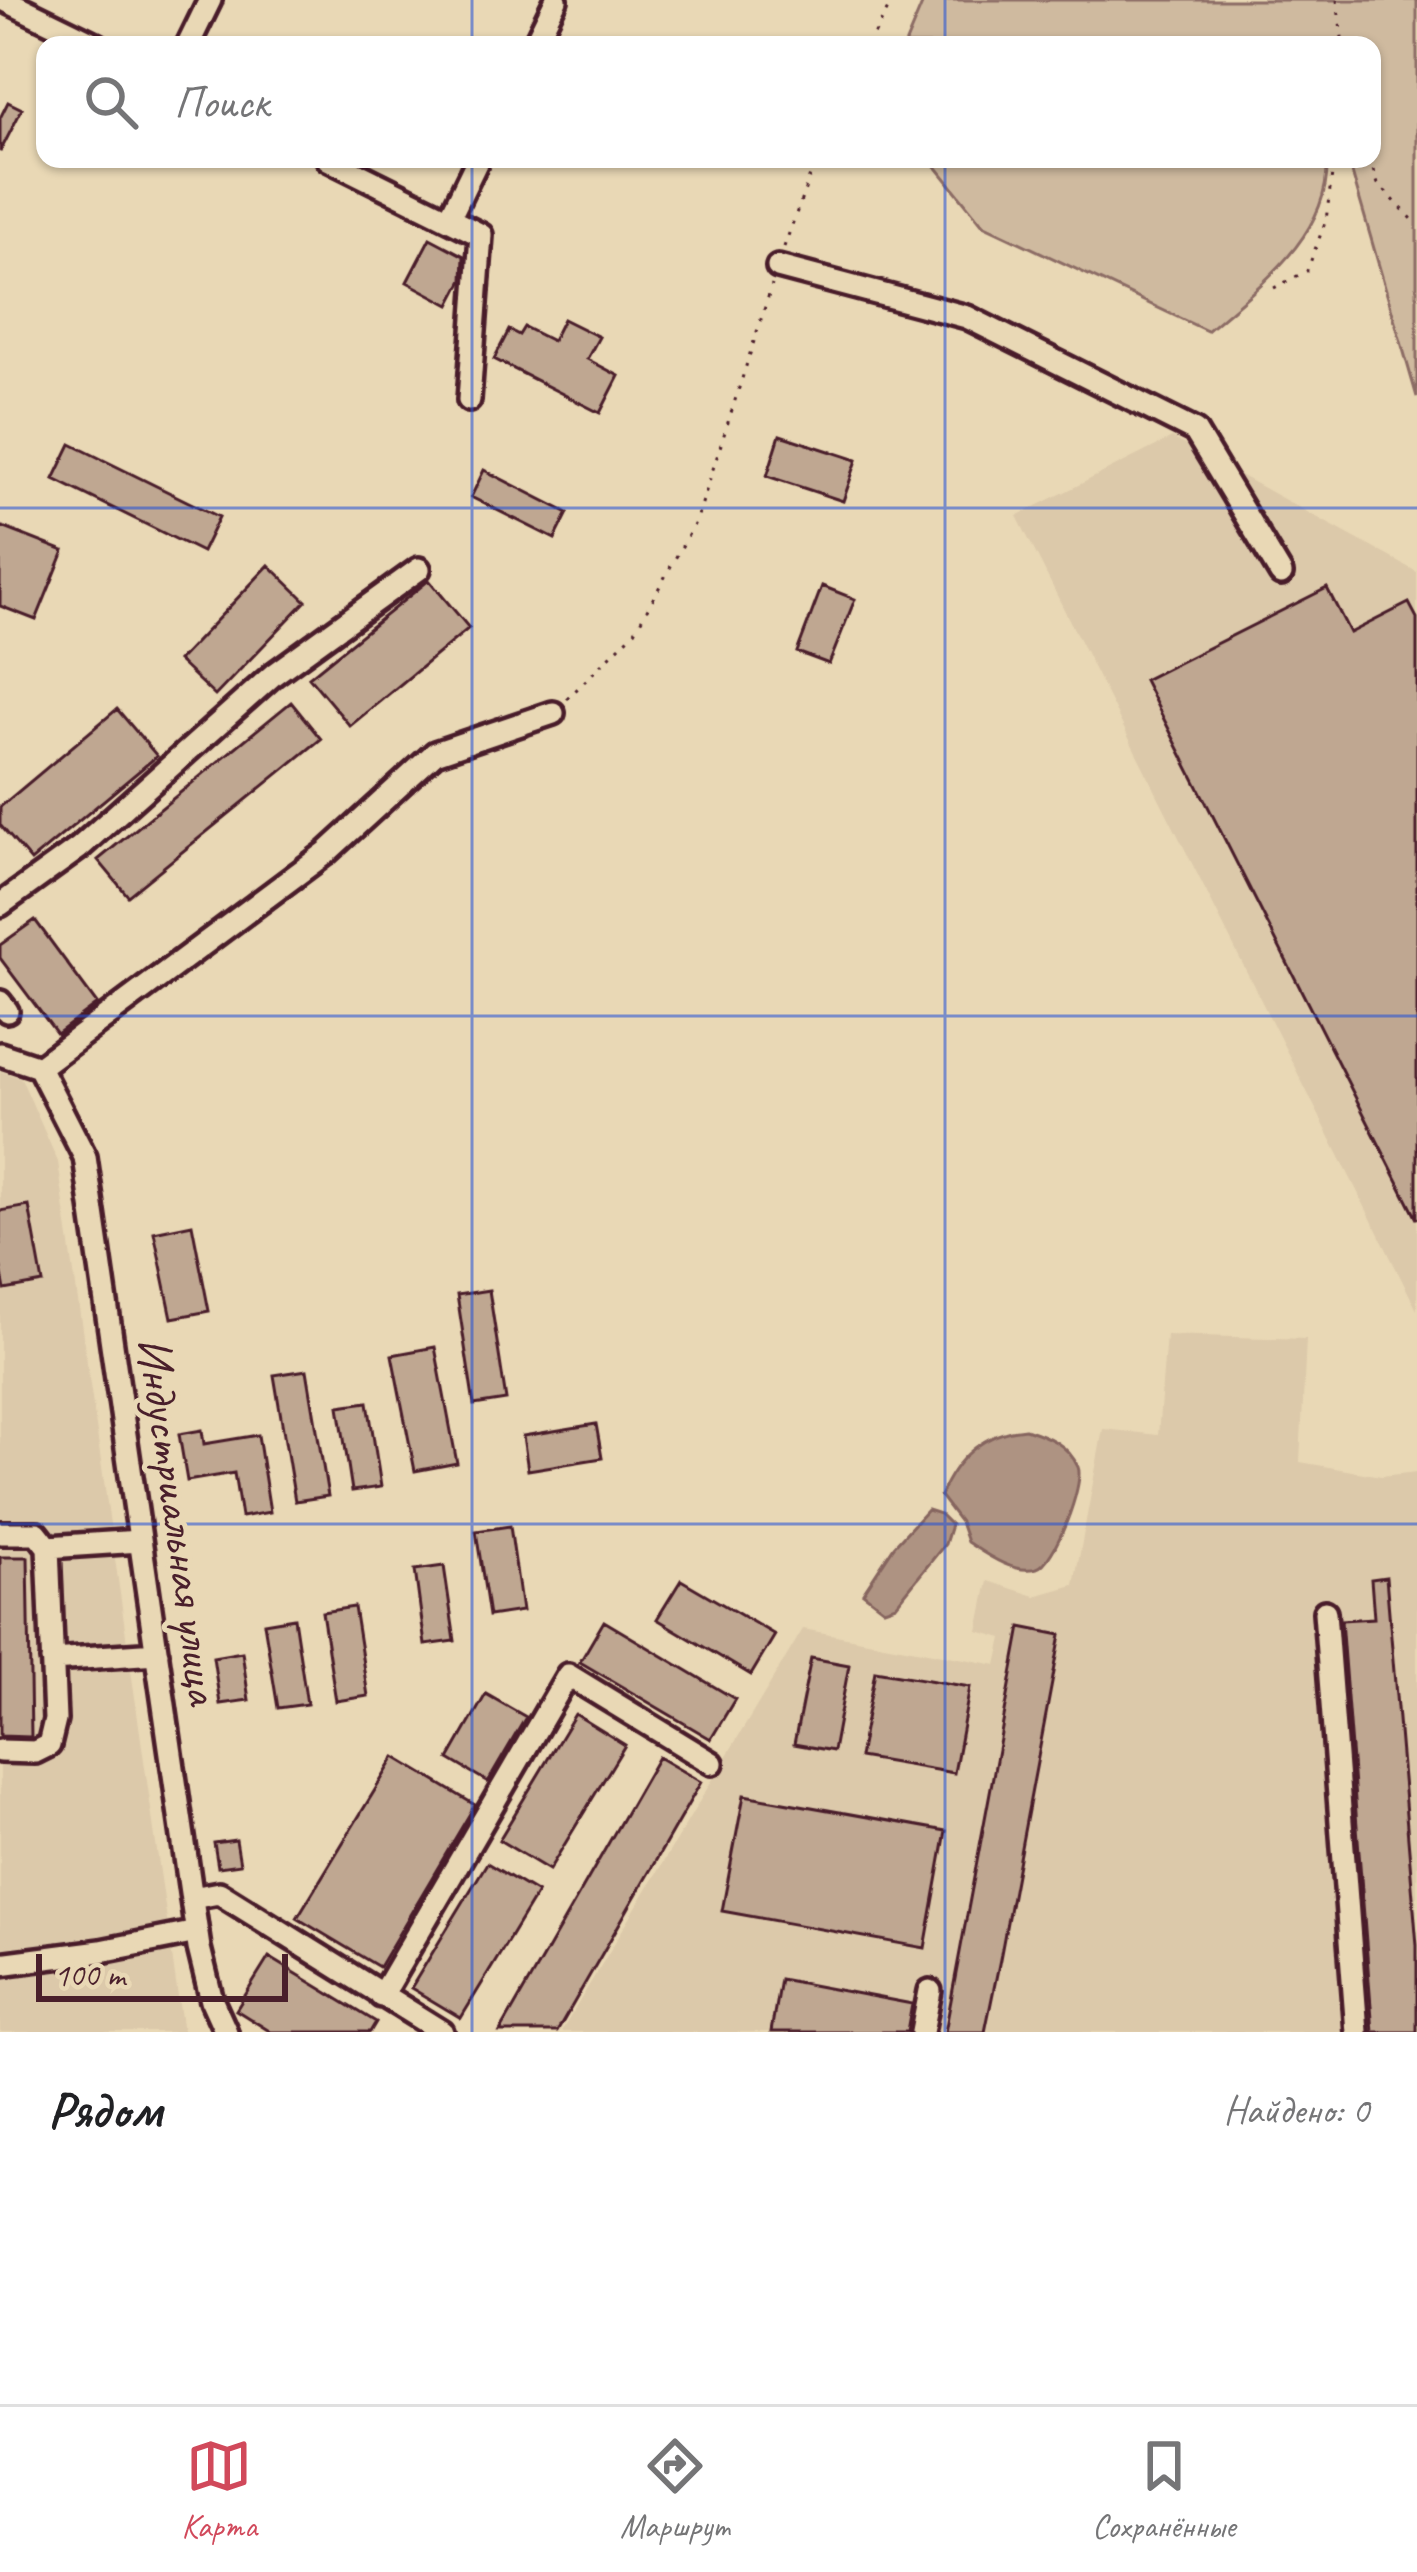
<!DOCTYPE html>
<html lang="ru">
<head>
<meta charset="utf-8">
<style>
	body { margin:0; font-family:Caveat,sans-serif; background:#f6f6f6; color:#202124 }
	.scale { position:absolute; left:36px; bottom:30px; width:252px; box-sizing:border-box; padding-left:12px; border:6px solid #4a1f2b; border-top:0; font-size:33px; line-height:42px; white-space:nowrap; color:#4a1f2b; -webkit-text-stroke:9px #e9d8b5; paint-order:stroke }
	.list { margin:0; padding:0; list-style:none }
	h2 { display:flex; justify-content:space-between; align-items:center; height:156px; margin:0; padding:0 48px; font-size:51px }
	h2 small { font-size:39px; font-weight:400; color:#757577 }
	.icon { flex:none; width:66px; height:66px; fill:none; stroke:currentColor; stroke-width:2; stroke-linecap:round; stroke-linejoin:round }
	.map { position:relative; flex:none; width:1417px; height:2032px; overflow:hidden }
	.search { position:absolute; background:#fff; box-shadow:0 3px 9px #0004; left:36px; right:36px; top:36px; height:132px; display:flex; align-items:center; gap:30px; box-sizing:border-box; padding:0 42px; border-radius:24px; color:#757577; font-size:45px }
	.sheet { height:372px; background:#fff }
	nav { display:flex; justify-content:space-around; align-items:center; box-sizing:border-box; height:168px; border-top:3px solid #e0e0e0; background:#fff; font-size:33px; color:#757577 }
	nav a { display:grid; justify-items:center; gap:6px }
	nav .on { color:#d1495b }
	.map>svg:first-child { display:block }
	.built { fill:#dcc9aa }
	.green { fill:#cfba9f; stroke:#8c6c65; stroke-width:3 }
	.water { fill:#ae9382; stroke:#86655f; stroke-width:3 }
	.building { fill:#bfa791; stroke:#4a1f2b; stroke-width:3 }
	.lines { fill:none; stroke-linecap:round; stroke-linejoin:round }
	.minor-casing { stroke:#4a1f2b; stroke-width:30 }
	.path { stroke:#4a1f2b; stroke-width:3; stroke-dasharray:3 9; stroke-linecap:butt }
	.minor { stroke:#e9d8b5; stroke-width:21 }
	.grid { fill:none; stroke:#1d4ed8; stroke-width:3; stroke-opacity:0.55 }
	.labels { text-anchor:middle; stroke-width:10; stroke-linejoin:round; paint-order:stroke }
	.street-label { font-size:48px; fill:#4a1f2b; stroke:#e9d8b5 }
</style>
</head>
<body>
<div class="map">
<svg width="1417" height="2032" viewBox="0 0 1417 2032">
	<rect width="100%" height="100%" fill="#e9d8b5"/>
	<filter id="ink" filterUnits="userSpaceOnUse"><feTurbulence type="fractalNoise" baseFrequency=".00833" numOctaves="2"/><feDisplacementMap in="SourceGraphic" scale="24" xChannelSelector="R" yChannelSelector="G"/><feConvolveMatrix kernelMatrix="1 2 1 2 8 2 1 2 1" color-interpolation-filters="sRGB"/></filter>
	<g filter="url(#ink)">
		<path class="built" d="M 1172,438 L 1417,572 L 1417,1310 L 1017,516 Z
			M 0,1071 L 21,1078 L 58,1162 L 183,2032 L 0,2032 Z
			M 1166,1335 L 1306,1339 L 1300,1462 L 1381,1476 L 1417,1472 L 1417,2032 L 561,2032 L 803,1629 L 997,1665 L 1003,1638 L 978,1631 L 988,1581 L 1035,1596 L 1074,1585 L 1103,1429 L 1158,1435 Z"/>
		<path class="green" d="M 924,0 L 1417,0 L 1417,397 L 1348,159 L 1372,159 L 1372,45 L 905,45 Z
			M 930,159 L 1327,159 C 1331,235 1259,286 1207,331 L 983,225 Z"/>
		<path class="water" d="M 1025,1429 C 1047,1436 1068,1444 1078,1467 C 1085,1483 1054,1564 1037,1568 C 1014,1575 984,1553 967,1542 L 960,1522 L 940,1496 C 956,1458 984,1432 1025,1429 Z
			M 927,1510 L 940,1514 L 951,1525 L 945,1544 L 896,1605 L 884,1609 L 863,1593 L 894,1546 Z"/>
		<path class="building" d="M 8,102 L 22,109 L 0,152 L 0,118 Z
			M 430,238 L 464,256 L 463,280 L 450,305 L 407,282 Z
			M 563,319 L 599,337 L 587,359 L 619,376 L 600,413 L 494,359 L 509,330 L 519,335 L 524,327 L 552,341 Z
			M 780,435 L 857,460 L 843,501 L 767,476 Z
			M 71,444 L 219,517 L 202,552 L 54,479 Z
			M 484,470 L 568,513 L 555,539 L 471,497 Z
			M 0,526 L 64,551 L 36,620 L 0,606 Z
			M 269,565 L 306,601 L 215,696 L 178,661 Z
			M 429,580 L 469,628 L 350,726 L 309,677 Z
			M 822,586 L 855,599 L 829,664 L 797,652 Z
			M 1327,588 L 1350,633 L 1409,603 L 1417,618 L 1417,1219 L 1144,680 Z
			M 291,702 L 321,739 L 128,896 L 98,860 Z
			M 117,709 L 157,756 L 31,861 L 0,825 L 0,807 Z
			M 35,920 L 97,1004 L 57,1034 L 0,958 L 0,945 Z
			M 29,1206 L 43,1283 L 5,1290 L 0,1263 L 0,1211 Z
			M 192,1224 L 209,1311 L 172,1318 L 154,1232 Z
			M 489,1290 L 506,1400 L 474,1405 L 457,1295 Z
			M 435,1347 L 457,1463 L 415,1471 L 392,1355 Z
			M 307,1370 L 328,1496 L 295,1501 L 274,1375 Z
			M 368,1402 L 381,1487 L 352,1491 L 339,1406 Z
			M 596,1424 L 602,1458 L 528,1470 L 523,1436 Z
			M 202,1430 L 204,1444 L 258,1435 L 270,1512 L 241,1517 L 234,1473 L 187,1481 L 179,1434 Z
			M 510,1526 L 522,1611 L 489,1616 L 476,1531 Z
			M 0,1557 L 28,1557 L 31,1737 L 0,1736 Z
			M 444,1566 L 455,1641 L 425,1645 L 415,1570 Z
			M 1386,1577 L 1417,1945 L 1417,2032 L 1373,2032 L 1341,1620 L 1374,1618 L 1371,1579 Z
			M 681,1580 L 775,1635 L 751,1675 L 657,1619 Z
			M 354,1607 L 368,1696 L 336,1701 L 322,1612 Z
			M 294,1618 L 307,1704 L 278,1708 L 264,1623 Z
			M 604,1621 L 735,1699 L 711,1739 L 580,1662 Z
			M 1021,1627 L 1061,1635 L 1000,1959 L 985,2032 L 945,2032 Z
			M 242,1652 L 249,1700 L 220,1704 L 213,1657 Z
			M 811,1658 L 849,1665 L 833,1751 L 794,1744 Z
			M 875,1671 L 970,1687 L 954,1773 L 859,1757 Z
			M 486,1694 L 526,1717 L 488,1782 L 449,1759 Z
			M 575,1714 L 625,1745 L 549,1870 L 499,1840 Z
			M 395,1757 L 475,1805 L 379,1967 L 297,1918 Z
			M 658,1757 L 701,1782 L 614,1933 L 557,2032 L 500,2032 Z
			M 744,1795 L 946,1831 L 925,1948 L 722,1911 Z
			M 236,1840 L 240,1864 L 218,1867 L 214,1843 Z
			M 487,1863 L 537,1893 L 461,2018 L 411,1988 Z
			M 269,1957 L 376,2022 L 370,2032 L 271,2032 L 236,2010 Z
			M 780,1979 L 912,2004 L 907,2032 L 771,2032 Z"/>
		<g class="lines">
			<g class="minor-casing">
				<path id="minor" d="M 5,0 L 97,45
					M 188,45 L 210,0
					M 534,45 L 556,0
					M 328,159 L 481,235 L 469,400
					M 449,219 L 478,159
					M 778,267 L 967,317 L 1195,431 L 1281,574
					M 0,905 L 79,848 L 274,674 L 419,569
					M 0,1002 L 7,1011
					M 0,1054 L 39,1067 L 85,1157 L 199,1948 L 212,2001 L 226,2032
					M 39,1067 L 327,852 L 435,753 L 553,713
					M 0,1533 L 37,1533 L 48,1547 L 140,1541
					M 1325,1612 L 1357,2032
					M 52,1660 L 157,1653
					M 0,1751 L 35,1752 L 49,1745 L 55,1720 L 48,1547
					M 192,1898 L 219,1893 L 442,2032
					M 0,1964 L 101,1951 L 197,1932
					M 381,1996 L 568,1675 L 712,1763
					M 922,2032 L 930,1991"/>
			</g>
			<path class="path" d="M 1337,0 L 1343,45
				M 869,45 L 893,0
				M 1369,159 L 1378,184 L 1417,224
				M 784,247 L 816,159
				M 1274,288 L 1307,271 L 1326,220 L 1334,159
				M 567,699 L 635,631 L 697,519 L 772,285"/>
			<use href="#minor" class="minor"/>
		</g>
	</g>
	<path class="grid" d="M 472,0 L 472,45M 945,0 L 945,45M 472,159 L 472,2032M 945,159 L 945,2032M 0,508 L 1417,508M 0,1016 L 1417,1016M 0,1524 L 1417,1524"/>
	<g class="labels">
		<g class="street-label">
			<text transform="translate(180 1520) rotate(82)" y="17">Индустриальная улица</text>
		</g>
	</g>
</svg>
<div class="scale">100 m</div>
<div class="search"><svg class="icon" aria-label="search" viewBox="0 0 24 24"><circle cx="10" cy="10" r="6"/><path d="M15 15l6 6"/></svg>Поиск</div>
</div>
<section class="sheet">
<h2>Рядом<small>Найдено: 0</small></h2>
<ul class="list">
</ul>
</section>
<nav>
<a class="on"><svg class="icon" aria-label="map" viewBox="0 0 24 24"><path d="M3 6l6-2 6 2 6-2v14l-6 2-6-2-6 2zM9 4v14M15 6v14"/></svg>Карта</a>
<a><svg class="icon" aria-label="directions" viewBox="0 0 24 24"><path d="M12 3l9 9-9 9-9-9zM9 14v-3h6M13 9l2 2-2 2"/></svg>Маршрут</a>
<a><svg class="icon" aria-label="saved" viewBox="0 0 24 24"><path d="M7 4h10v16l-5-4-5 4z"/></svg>Сохранённые</a>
</nav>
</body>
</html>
